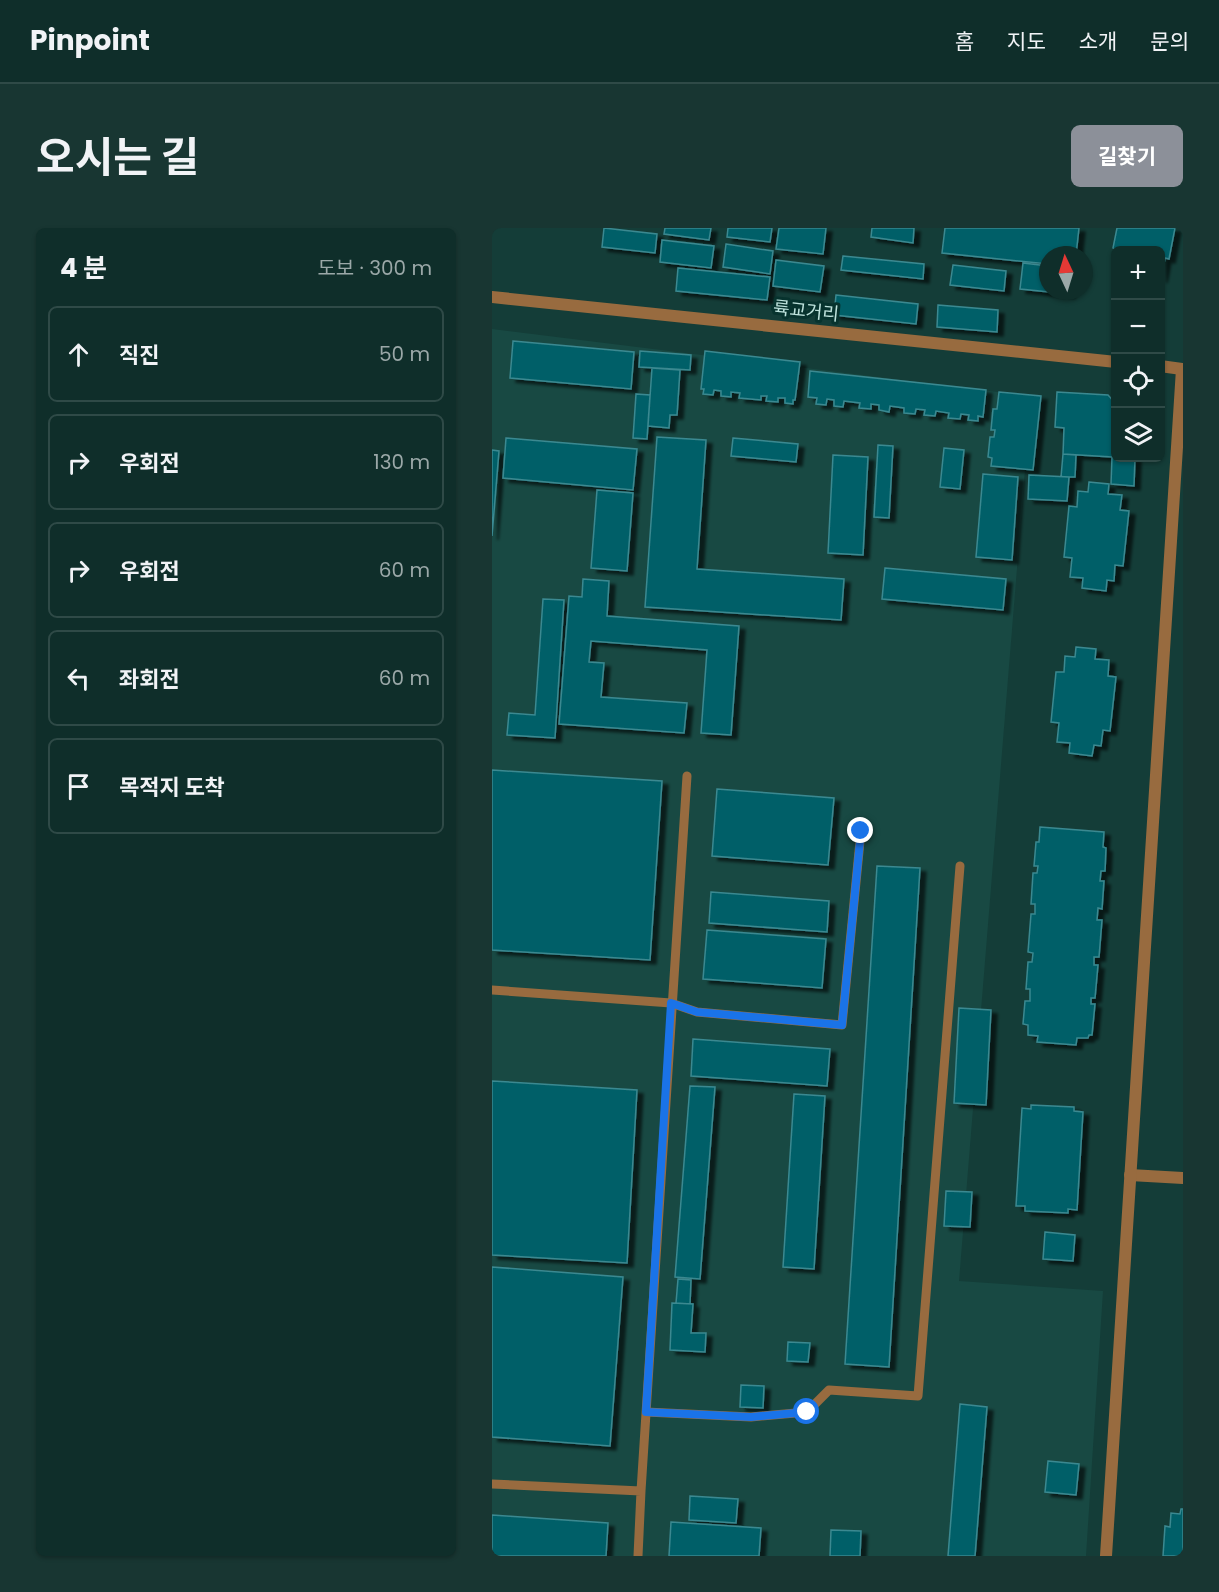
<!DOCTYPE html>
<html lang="ko">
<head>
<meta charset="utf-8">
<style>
	body { margin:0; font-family:Poppins,"Noto Sans KR",sans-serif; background:#183632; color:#f1f3f6 }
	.controls { position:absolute; right:18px; top:18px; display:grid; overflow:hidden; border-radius:9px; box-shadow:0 2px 4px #0004 }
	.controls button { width:54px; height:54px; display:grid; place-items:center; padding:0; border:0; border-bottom:2px solid #2f4a47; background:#0f2e2a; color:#f1f3f6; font:30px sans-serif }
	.compass { position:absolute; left:547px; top:18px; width:54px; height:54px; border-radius:50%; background:#0f2e2a; box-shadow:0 2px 4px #0004; rotate:356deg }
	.stop { position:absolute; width:18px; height:18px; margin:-14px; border:4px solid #1a73e8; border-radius:50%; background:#fff }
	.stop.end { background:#1a73e8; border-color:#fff; box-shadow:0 2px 6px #0008 }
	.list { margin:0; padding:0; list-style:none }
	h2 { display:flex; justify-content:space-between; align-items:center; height:78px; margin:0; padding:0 24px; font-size:26px }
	h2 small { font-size:20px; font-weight:400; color:#9ba8a8 }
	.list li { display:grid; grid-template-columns:39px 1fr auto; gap:18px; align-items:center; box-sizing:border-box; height:96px; margin:0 12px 12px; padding:0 12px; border:2px solid #2f4a47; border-radius:9px }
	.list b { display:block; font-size:22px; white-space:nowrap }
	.list em { font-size:20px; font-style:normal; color:#9ba8a8 }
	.icon { flex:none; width:33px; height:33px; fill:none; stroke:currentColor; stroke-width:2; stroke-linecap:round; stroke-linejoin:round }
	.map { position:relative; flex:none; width:691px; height:1328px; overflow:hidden; border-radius:9px }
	header { display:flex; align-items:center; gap:36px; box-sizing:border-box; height:84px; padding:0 30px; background:#0f2e2a; border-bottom:2px solid #2f4a47 }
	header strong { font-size:28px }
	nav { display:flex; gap:33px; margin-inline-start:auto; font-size:21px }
	.intro { display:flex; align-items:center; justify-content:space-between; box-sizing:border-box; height:144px; padding:0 36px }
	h1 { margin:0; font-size:42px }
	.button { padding:15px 27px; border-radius:9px; background:#8c9099; color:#fff; font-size:21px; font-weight:700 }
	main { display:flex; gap:36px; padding:0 36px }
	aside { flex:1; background:#0f2e2a; border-radius:9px; box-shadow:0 2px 4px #0004 }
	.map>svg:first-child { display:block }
	.built { fill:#184943 }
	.building { fill:#045f67; stroke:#3a8991; stroke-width:1.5; filter:url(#shadow) }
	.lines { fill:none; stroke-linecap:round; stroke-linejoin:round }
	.service { stroke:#986b3f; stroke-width:9 }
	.minor { stroke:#986b3f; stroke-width:12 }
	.tertiary { stroke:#986b3f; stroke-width:12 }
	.route { stroke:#1a73e8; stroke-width:8 }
	.labels { text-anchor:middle; stroke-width:6; stroke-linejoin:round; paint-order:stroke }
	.street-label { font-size:18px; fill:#bee2dc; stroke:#07332e }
</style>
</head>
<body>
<header>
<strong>Pinpoint</strong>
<nav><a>홈</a><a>지도</a><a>소개</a><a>문의</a></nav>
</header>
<div class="intro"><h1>오시는 길</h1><a class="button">길찾기</a></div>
<main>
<aside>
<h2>4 분<small>도보 · 300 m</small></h2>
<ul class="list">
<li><svg class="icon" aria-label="ahead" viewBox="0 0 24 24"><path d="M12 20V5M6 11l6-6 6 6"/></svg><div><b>직진</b></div><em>50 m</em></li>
<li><svg class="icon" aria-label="right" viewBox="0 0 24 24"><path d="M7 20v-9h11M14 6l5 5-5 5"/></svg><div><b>우회전</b></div><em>130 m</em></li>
<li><svg class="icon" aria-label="right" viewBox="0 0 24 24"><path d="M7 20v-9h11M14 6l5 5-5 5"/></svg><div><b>우회전</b></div><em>60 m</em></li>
<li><svg class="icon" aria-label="left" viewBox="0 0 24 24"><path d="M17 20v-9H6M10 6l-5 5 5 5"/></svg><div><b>좌회전</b></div><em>60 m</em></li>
<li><svg class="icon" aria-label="arrive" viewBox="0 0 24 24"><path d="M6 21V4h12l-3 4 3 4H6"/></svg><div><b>목적지 도착</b></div></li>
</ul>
</aside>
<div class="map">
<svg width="691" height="1328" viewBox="0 0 691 1328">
	<defs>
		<filter id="shadow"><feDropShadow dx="6" dy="4" stdDeviation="1.5" flood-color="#0009"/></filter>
	</defs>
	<rect width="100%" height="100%" fill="#143d38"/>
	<path class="built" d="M 0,101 L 539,168 L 467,1053 L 611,1063 L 594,1328 L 0,1328 Z"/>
	<path class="building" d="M 112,0 L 165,6 L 163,25 L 110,19 Z
		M 173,0 L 219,0 L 217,12 L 172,6 Z
		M 236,0 L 280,0 L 278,14 L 235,9 Z
		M 287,0 L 334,0 L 331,26 L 284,21 Z
		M 380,0 L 422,0 L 421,15 L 379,9 Z
		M 453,0 L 587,0 L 584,27 L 556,27 L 556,36 L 450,25 Z
		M 625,0 L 683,0 L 677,31 L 673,30 L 669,51 L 668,22 L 624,22 L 621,20 Z
		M 170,12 L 222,18 L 219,40 L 168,34 Z
		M 234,16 L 281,23 L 278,46 L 231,39 Z
		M 351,28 L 432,36 L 431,51 L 349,42 Z
		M 284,32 L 332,38 L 328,64 L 281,58 Z
		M 531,35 L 556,38 L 556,63 L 577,63 L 577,66 L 528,61 Z
		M 461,37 L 514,43 L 512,63 L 458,57 Z
		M 186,40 L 278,49 L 275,72 L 184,63 Z
		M 344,67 L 426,76 L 424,96 L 342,87 Z
		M 446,77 L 506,82 L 505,104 L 445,99 Z
		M 21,113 L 142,124 L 139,161 L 18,150 Z
		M 148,123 L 199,127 L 198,142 L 147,139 Z
		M 213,123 L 308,134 L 303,172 L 301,172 L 301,176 L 293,175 L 293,170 L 286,170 L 286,174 L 274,173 L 275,168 L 269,168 L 269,172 L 247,170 L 248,165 L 239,164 L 239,169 L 229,168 L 229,163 L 222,162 L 221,167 L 211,166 L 212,161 L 209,161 Z
		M 160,140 L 188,142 L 185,187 L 178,187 L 177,200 L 156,198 Z
		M 318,143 L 494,162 L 491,189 L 486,188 L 486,193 L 476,192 L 477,187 L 469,186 L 468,191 L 456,190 L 457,185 L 444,183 L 443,188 L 432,187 L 433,182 L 424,181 L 423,186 L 412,185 L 412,180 L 398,178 L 397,184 L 387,182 L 387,177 L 379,176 L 379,181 L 367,180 L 368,175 L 352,173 L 351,179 L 342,178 L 342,172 L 335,171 L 334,177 L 324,176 L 325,170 L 316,169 Z
		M 507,164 L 549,168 L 541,242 L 499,238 L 500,230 L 496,229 L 498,209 L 502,209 L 503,202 L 499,202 L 501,181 L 505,181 Z
		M 565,164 L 616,167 L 624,176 L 624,230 L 643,230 L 642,258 L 619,256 L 620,229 L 571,226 L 572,200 L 563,199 Z
		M 144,166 L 158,167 L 155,211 L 141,210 Z
		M 165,209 L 214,212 L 205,341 L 352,351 L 349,392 L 153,379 Z
		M 14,210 L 145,221 L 141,262 L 11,250 Z
		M 241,210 L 306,216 L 304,234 L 239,228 Z
		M 386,217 L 401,218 L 397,290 L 382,289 Z
		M 452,220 L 472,222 L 468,261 L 448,259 Z
		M 0,222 L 7,223 L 0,308 Z
		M 571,226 L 584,227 L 583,249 L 569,249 Z
		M 341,227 L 376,229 L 371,327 L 336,325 Z
		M 491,246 L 526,249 L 520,332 L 484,329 Z
		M 537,247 L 577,249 L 575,273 L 536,271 Z
		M 597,254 L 617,256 L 616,266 L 630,267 L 628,282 L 637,283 L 631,338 L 623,337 L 622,353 L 615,352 L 614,363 L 590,360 L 591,350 L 578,349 L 580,330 L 572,329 L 577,278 L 585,279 L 586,263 L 596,264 Z
		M 105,262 L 141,265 L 135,343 L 99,340 Z
		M 393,340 L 514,351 L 511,382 L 390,371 Z
		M 91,351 L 117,353 L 115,388 L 247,398 L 239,507 L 209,505 L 215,422 L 99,413 L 97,434 L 112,435 L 109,469 L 195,475 L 192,505 L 67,496 L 77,368 L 90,369 Z
		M 51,371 L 72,372 L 63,510 L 15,507 L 17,485 L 43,487 Z
		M 584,419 L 604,421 L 603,431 L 617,432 L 616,448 L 624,449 L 618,503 L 611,502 L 609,518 L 602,517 L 600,528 L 577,525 L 578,515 L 565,514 L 567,495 L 559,494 L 564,444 L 572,444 L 573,428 L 583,429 Z
		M 0,542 L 170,553 L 158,732 L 0,722 Z
		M 225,561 L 342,570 L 336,637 L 220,628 Z
		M 548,599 L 612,604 L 611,619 L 614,620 L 613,643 L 609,643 L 608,653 L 612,653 L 610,681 L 606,680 L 605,692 L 610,692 L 607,729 L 602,729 L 602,737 L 606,737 L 603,770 L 599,770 L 599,776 L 603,776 L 600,807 L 597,807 L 596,810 L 585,810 L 584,817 L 545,814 L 546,808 L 536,807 L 536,797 L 531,796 L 533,773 L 538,773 L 538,761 L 534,761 L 536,734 L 540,734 L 541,725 L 536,724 L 539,686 L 543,686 L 543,676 L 539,676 L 541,645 L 545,645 L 546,638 L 542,638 L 544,614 L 547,614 Z
		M 385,638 L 428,640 L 397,1139 L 353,1136 Z
		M 219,664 L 337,673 L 335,704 L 217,695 Z
		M 215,702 L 334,711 L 330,760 L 211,751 Z
		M 467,780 L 499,782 L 494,877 L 462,875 Z
		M 201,811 L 338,821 L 335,858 L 199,848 Z
		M 0,853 L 145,862 L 135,1035 L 0,1027 Z
		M 198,858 L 223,859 L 208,1051 L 183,1049 Z
		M 302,866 L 333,868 L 322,1041 L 291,1039 Z
		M 539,877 L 582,879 L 582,883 L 591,884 L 585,982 L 576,981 L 576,985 L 533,983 L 533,978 L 524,978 L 530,880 L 539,881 Z
		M 454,963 L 480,964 L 478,999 L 452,998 Z
		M 553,1004 L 583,1007 L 581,1033 L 551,1031 Z
		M 0,1039 L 131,1049 L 118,1218 L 0,1209 Z
		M 186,1051 L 199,1052 L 198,1076 L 184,1075 Z
		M 180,1075 L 201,1076 L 199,1105 L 214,1105 L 213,1124 L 178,1122 Z
		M 296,1114 L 318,1115 L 316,1134 L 295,1133 Z
		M 249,1157 L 272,1158 L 271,1180 L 248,1179 Z
		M 468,1176 L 495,1179 L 483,1328 L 456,1328 Z
		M 556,1233 L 587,1236 L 584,1267 L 553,1264 Z
		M 198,1268 L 246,1271 L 244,1295 L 197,1292 Z
		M 689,1281 L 691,1281 L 691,1328 L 671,1328 L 673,1298 L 678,1299 L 679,1285 L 688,1286 Z
		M 0,1287 L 116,1295 L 114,1328 L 0,1328 Z
		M 179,1294 L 269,1300 L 267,1328 L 177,1328 Z
		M 339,1302 L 369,1303 L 368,1328 L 338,1328 Z"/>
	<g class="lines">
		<path class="service" d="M 0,762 L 179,775 L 205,784 L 350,797 L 369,603
			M 154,1184 L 259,1189 L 315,1184 L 337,1162 L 426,1168 L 468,638
			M 0,1256 L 149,1263 L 195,548
			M 146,1328 L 149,1263"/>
		<path class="minor" d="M 638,947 L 691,950"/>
		<path class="tertiary" d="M 0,69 L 624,134
			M 614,1328 L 690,141 L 668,138"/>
	</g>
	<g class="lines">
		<path class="route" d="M 315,1184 L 259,1189 L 154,1184 L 179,775 L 205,784 L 350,797 L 369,603"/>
	</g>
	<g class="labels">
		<g class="street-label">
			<text transform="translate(314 83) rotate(6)" y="6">륙교거리</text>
		</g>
	</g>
</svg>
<div class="controls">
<button>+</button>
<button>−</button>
<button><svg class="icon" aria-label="locate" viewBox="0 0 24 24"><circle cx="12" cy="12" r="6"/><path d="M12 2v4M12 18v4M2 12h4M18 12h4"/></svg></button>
<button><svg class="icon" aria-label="layers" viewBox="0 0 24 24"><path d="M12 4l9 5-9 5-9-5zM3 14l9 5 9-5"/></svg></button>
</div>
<svg class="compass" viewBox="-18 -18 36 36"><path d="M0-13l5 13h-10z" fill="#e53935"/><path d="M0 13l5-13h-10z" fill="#9ba8a8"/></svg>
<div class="stop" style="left:315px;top:1184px"></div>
<div class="stop end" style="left:369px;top:603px"></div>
</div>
</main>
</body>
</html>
